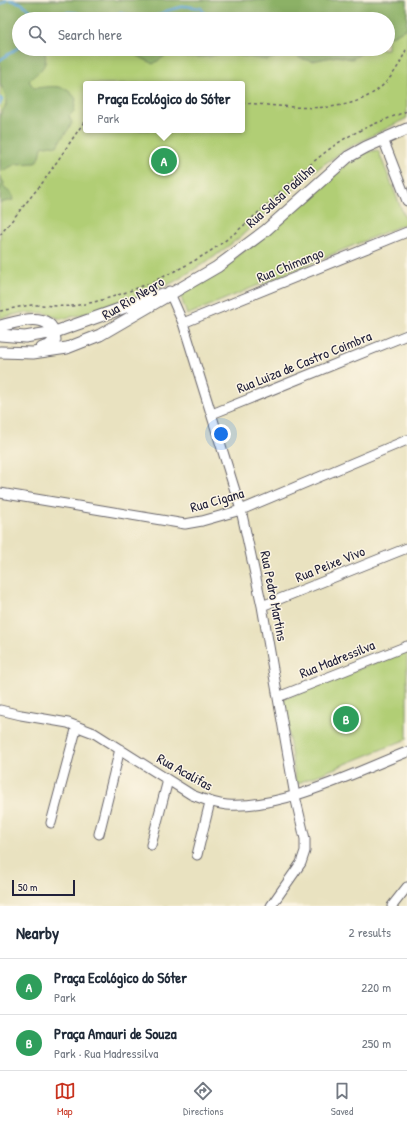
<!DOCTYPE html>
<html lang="en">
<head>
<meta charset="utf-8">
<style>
	body { margin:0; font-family:"Patrick Hand",sans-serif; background:#f2f2f3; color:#1f2937 }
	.scale { position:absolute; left:12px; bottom:10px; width:63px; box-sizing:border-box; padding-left:4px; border:2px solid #22223b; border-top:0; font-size:11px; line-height:14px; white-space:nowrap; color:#22223b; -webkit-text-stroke:3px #fcf5e5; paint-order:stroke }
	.you { position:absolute; left:221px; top:434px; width:14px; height:14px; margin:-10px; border:3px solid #fff; border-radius:50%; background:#1a73e8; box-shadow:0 0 0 6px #1a73e833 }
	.badge { display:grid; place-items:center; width:26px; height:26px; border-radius:50%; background:#c8321e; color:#fff; font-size:13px; font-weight:700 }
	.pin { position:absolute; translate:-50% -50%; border:2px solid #fff; box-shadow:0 1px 4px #0006 }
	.popup { position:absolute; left:83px; top:81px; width:162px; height:52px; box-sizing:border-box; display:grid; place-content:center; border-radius:4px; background:#fff; filter:drop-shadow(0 1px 3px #0005); font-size:13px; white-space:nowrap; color:#747a83 }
	.popup b { font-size:15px; color:#1f2937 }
	.popup::after { content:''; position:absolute; left:50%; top:100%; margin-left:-8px; border:8px solid transparent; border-top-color:#fff }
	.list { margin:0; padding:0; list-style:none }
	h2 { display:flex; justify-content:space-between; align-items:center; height:52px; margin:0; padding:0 16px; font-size:17px }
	h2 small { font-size:13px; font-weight:400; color:#747a83 }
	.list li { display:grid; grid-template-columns:26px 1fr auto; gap:12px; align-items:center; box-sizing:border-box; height:56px; padding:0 16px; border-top:1px solid #e0e1e3 }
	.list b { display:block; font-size:15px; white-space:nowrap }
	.list p { margin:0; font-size:13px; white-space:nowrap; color:#747a83 }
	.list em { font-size:13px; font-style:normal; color:#747a83 }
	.icon { flex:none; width:22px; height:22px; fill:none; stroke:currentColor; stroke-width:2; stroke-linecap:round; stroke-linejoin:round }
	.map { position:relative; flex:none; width:407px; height:906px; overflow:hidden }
	.search { position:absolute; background:#fff; box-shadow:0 2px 10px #0003; left:12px; right:12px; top:12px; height:44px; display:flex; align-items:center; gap:10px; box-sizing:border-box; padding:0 14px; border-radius:22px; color:#747a83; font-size:15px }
	.sheet { height:164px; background:#fff }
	nav { display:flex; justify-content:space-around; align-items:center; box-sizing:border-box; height:56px; border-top:1px solid #e0e1e3; background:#fff; font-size:11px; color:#747a83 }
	nav a { display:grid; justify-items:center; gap:2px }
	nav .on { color:#c8321e }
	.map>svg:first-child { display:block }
	.green { fill:#b1ce75; stroke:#6a7858; fill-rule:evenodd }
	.forest { fill:#8cb166; stroke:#576a50 }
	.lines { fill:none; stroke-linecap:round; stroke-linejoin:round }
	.stream { stroke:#64a8d9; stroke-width:2.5 }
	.minor-casing { stroke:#68656a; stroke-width:11 }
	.major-casing { stroke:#68656a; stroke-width:13 }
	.path { stroke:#68656a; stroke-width:1.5; stroke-dasharray:3 3; stroke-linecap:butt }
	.minor { stroke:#fff; stroke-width:9 }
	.major { stroke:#fff; stroke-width:11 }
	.labels { text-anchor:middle; stroke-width:3; stroke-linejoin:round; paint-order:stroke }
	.street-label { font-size:14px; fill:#22223b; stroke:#fcf5e5 }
</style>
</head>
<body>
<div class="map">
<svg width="407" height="906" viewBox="0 0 407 906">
	<rect width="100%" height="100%" fill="#fcf5e5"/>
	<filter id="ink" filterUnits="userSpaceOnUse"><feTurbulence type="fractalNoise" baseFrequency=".025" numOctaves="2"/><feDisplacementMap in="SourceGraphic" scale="8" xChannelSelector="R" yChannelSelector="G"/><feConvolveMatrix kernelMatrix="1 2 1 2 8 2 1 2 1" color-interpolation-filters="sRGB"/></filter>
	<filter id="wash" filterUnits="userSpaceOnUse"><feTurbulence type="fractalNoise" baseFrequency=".012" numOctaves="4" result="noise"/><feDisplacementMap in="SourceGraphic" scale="16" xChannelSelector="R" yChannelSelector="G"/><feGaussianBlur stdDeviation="0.9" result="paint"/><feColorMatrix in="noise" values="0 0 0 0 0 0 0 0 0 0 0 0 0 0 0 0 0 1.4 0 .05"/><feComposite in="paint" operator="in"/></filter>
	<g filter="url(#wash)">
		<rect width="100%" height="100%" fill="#e9e2c0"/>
		<path class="green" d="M 0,0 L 407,0 L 407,118 L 346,149 L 310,174 L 239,238 L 214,257 L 174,282 L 137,298 L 76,316 L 61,319 L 45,313 L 22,313 L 0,318 ZM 19,19 L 388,19 L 388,49 L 19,49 ZM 86,84 L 242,84 L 242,130 L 86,130 Z
			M 378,150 L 407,223 L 187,315 L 180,294 L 221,270 L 351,161 L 367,152 Z
			M 407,650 L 407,739 L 296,784 L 283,699 Z"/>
		<path class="forest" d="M 0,0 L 407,0 L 407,28 L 388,38 L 388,19 L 48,19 L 45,14 L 28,19 L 19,19 L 19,49 L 44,49 C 49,68 41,68 29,81 L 34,88 C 52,87 64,82 76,99 L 74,111 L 69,116 L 72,123 C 68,132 61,137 57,146 L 50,145 L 42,147 L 40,157 L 35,163 L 16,164 L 0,172 L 0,115 L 6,105 L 6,96 L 0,83 Z
			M 92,49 L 368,49 L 352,59 L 337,56 L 312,61 L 299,58 L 293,52 L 267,60 L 223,53 L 208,57 L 182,57 L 171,52 L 153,64 L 129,51 L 102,52 Z
			M 0,176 L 4,183 L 3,187 L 12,194 L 13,200 L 0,203 Z"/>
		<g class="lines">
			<path class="stream" d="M 10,0 L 21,3 L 34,13 L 34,19
				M 0,5 L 7,0
				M 44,19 C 59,12 77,9 91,19
				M 109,19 L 121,13 L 137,18 L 150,19 L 166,11 L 185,6 L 201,8 L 208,19
				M 0,60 L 19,47
				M 0,98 L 2,100 L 0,104"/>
		</g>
	</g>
	<g filter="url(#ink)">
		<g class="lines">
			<g class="minor-casing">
				<path id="minor" d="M 383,139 L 407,201
					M 169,291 L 183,323 L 241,510 L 262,606 L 295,796 L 305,839 L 305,851 L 301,863 L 271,906
					M 183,323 L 407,232
					M 212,414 L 407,335
					M 0,493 L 185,524 L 202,521 L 241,510 L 407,440
					M 262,606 L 407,548
					M 278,697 L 407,646
					M 0,710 L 21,715 L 68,723 L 94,733 L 192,795 C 203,799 214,804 227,805 C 284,809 355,772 407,752
					M 51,823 L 77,726
					M 99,834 L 120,749
					M 151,845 L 168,780
					M 197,855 L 210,802
					M 392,906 L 407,887"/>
			</g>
			<g class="major-casing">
				<path id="major" d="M 0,326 C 20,321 53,309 55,340 L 49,346 L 42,348
					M 0,335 L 25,337 L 55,332 L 162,294
					M 0,352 L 33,353 L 67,348 L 100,335 L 217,267 L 265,231 L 348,157 L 366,147 L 407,129"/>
			</g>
			<path class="path" d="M 242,103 C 308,107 378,125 407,47
				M 0,235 L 43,182 L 86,119
				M 0,311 C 12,309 24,305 36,305 C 48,305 60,307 72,306 C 115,301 172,275 209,252 C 258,220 293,173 341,141 C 361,128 385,120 407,111"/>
			<use href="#minor" class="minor"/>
			<use href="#major" class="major"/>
		</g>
	</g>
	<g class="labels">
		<g class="street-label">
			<text transform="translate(280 196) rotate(-42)" y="5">Rua Salsa Padilha</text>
			<text transform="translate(290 265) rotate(-22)" y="5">Rua Chimango</text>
			<text transform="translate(133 298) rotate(-31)" y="5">Rua Rio Negro</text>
			<text transform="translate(304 362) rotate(-22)" y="5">Rua Luiza de Castro Coimbra</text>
			<text transform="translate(217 500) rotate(-16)" y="5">Rua Cigana</text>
			<text transform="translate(330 564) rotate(-22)" y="5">Rua Peixe Vivo</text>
			<text transform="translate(274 596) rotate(79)" y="5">Rua Pedro Martins</text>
			<text transform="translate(337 659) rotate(-22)" y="5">Rua Madressilva</text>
			<text transform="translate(185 772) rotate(29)" y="5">Rua Acalifas</text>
		</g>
	</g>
</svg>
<div class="scale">50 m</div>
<div class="you"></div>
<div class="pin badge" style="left:164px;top:161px;background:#2e9e5b">A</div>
<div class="popup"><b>Praça Ecológico do Sóter</b>Park</div>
<div class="pin badge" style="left:346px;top:719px;background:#2e9e5b">B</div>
<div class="search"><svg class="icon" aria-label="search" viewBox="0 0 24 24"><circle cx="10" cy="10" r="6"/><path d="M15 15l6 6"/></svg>Search here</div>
</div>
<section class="sheet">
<h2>Nearby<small>2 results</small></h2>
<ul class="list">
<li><span class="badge" style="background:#2e9e5b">A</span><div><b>Praça Ecológico do Sóter</b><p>Park</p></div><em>220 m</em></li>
<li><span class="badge" style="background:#2e9e5b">B</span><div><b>Praça Amauri de Souza</b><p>Park · Rua Madressilva</p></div><em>250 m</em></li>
</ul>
</section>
<nav>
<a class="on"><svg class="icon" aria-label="map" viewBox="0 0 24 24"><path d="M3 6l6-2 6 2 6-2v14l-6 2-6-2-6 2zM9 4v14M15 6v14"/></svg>Map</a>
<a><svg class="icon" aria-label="directions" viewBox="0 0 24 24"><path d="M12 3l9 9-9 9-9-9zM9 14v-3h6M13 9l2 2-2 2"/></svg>Directions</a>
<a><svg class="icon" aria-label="saved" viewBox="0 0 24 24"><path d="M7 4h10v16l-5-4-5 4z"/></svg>Saved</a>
</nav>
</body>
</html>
